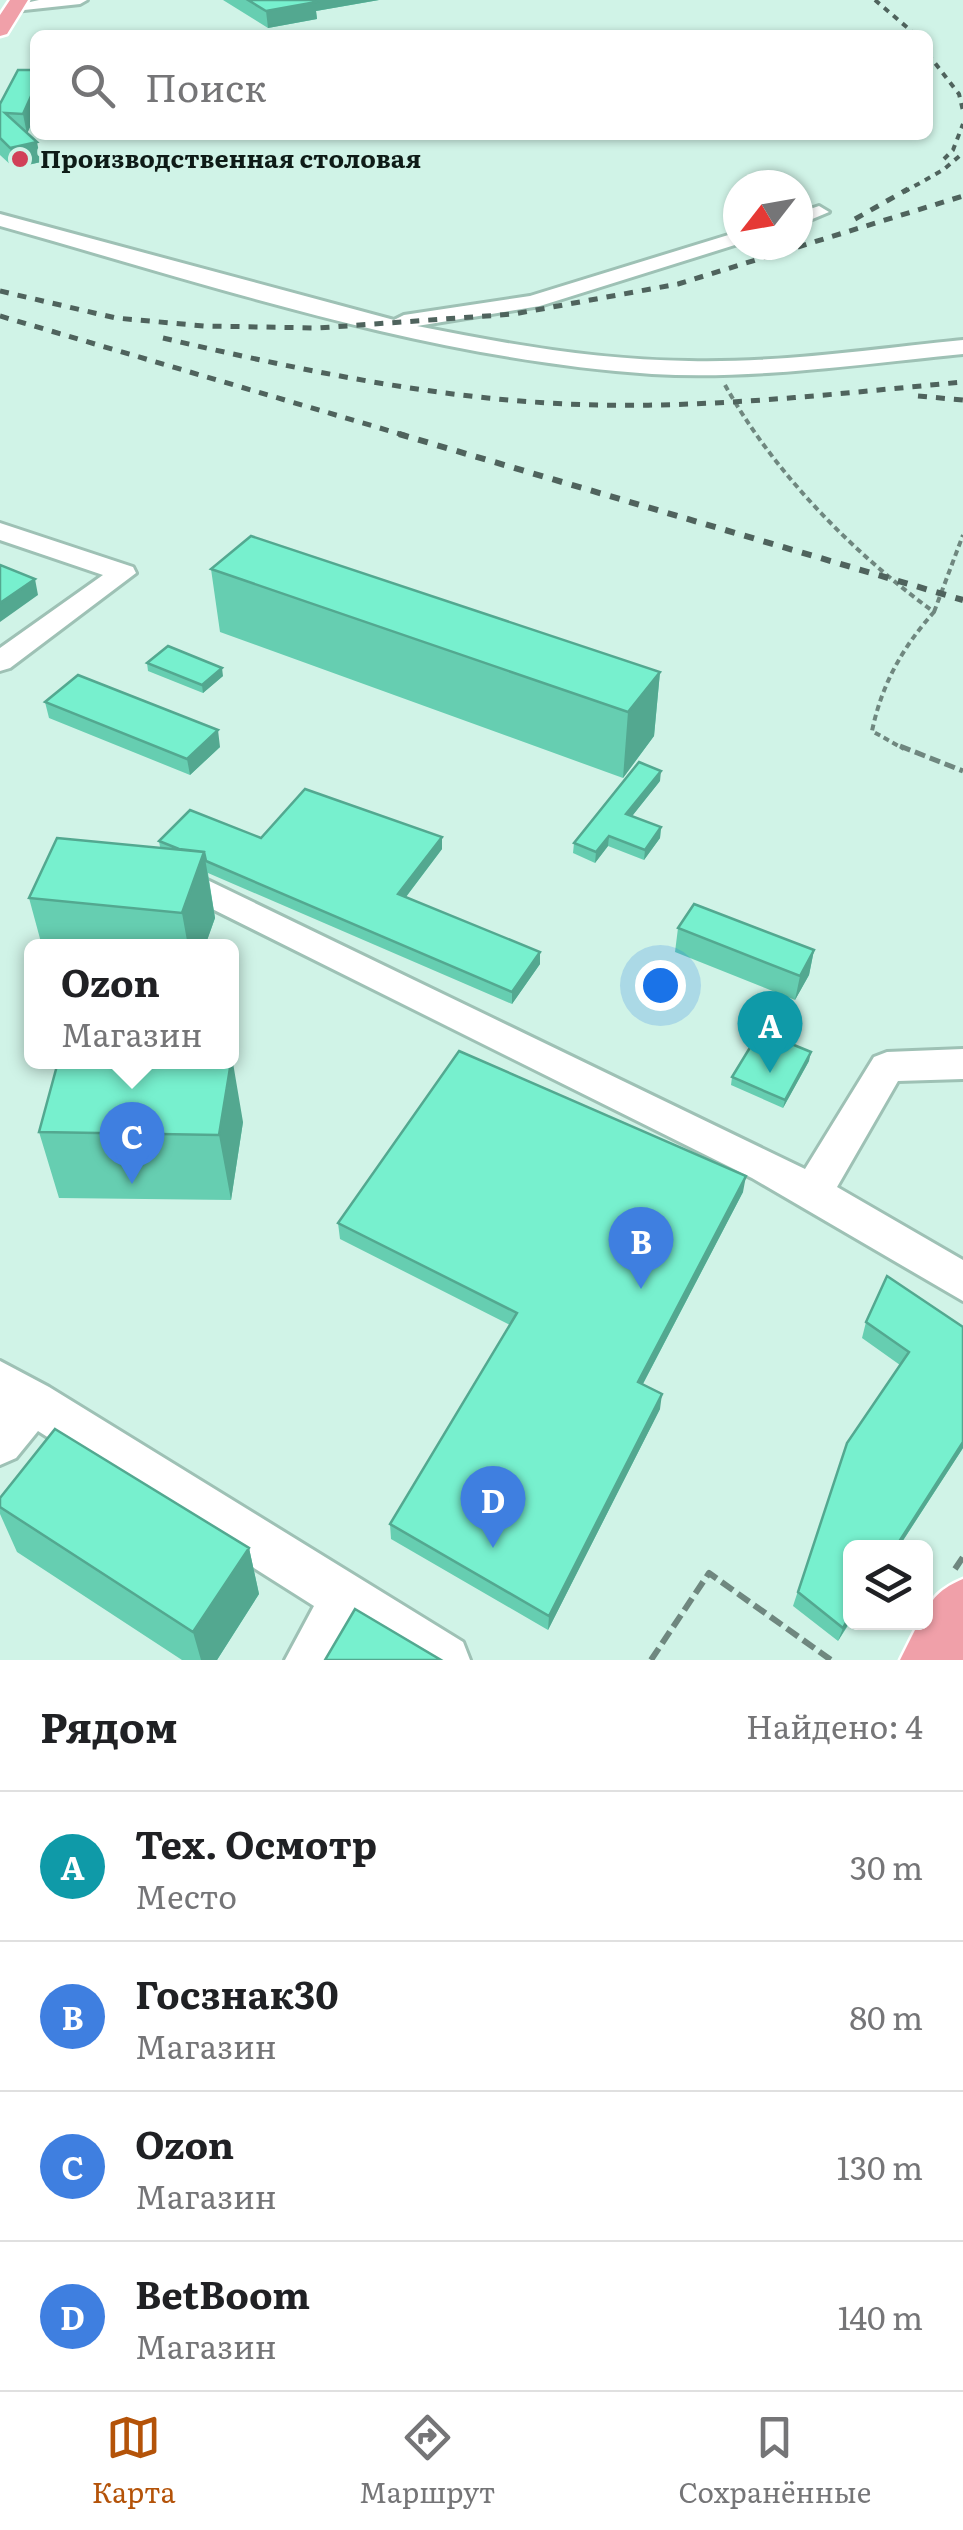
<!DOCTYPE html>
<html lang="ru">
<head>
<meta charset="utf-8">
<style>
	body { margin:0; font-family:Literata,serif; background:#f2f2f2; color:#202124 }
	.controls { position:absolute; right:30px; bottom:30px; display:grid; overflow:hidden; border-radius:15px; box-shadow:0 2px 8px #0004 }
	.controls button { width:90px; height:90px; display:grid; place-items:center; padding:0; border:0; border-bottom:2px solid #e0e0e0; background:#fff; color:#202124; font:50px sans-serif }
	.compass { position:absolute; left:723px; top:170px; width:90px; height:90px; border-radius:50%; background:#fff; box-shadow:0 2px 8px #0004; rotate:239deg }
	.you { position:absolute; left:660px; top:985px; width:35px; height:35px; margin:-25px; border:8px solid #fff; border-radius:50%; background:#1a73e8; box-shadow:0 0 0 15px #1a73e833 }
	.badge { display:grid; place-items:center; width:65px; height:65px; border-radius:50%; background:#b45309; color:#fff; font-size:32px; font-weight:700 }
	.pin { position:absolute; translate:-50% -82px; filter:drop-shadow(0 2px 5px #0008) }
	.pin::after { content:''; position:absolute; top:52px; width:35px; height:30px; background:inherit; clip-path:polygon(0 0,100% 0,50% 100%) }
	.popup { position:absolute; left:24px; top:939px; width:215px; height:130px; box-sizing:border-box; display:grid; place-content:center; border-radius:15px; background:#fff; filter:drop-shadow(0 2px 8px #0005); font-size:32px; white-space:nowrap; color:#757577 }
	.popup b { font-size:38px; color:#202124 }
	.popup::after { content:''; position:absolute; left:50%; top:100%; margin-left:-20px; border:20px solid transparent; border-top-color:#fff }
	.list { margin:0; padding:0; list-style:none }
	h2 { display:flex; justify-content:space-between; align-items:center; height:130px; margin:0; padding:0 40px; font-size:42px }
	h2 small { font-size:32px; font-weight:400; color:#757577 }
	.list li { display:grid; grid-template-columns:65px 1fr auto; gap:30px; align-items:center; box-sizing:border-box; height:150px; padding:0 40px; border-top:2px solid #e0e0e0 }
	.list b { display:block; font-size:38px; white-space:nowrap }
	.list p { margin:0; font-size:32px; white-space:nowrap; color:#757577 }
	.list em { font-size:32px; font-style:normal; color:#757577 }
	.icon { flex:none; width:55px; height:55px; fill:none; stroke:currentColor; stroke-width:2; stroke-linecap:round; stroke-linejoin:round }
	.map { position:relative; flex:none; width:963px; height:1660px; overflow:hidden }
	.search { position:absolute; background:#fff; box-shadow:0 2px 8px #0004; left:30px; right:30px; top:30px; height:110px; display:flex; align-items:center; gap:25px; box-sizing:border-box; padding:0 35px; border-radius:15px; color:#757577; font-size:38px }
	.sheet { height:730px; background:#fff }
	nav { display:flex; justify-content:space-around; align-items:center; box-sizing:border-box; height:140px; border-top:2px solid #e0e0e0; background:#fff; font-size:28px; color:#757577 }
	nav a { display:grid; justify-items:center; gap:5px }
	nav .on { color:#b45309 }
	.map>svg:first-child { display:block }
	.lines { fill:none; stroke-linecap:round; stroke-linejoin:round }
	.minor-casing { stroke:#9ec1b5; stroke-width:6 }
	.major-casing { stroke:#fff; stroke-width:5 }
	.path-far2 { stroke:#6f877f; stroke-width:4; stroke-dasharray:6 4; stroke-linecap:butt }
	.path-far1 { stroke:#6f877f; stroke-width:5; stroke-dasharray:11 5; stroke-linecap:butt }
	.path { stroke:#6f877f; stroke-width:6; stroke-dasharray:14 6; stroke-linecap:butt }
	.minor { fill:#fff; fill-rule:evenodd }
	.major { fill:#f0a0a9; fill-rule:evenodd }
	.rail-far2 { stroke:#4f635d; stroke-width:4; stroke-dasharray:6 6; stroke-linecap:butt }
	.rail-far1 { stroke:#4f635d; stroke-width:5; stroke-dasharray:9 9; stroke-linecap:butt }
	.rail { stroke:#4f635d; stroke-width:6; stroke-dasharray:10 10; stroke-linecap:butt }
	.wall { fill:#66ceb1 }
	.shaded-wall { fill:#53a890 }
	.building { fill:#77f0ce; stroke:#53a890; stroke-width:2.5 }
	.poi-dot { fill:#d14058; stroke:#d0f3e7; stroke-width:4 }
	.labels { text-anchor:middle; stroke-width:8; stroke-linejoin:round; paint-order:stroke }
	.far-poi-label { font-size:25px; font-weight:bold; fill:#0e1b17; stroke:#d0f3e7; text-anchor:start }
</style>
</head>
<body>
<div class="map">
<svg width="963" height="1660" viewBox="0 0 963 1660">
	<rect width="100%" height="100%" fill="#d0f3e7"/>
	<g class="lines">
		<g class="minor-casing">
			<path id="minor" d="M 39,0 L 87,0 L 80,4 L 15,11 L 8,7 Z
				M 819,206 L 829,212 L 798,225 L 798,213 Z
				M 0,214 L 394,320 L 404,315 L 530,296 L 738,232 L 738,244 L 540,306 L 417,326 C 506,344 597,360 689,361 C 781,363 872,349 963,340 L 963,354 C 860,364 756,380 652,374 C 429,359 214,286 0,226 Z
				M 0,523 L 133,567 L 136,573 L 10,668 L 0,671 L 0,648 L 103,575 L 0,540 Z
				M 172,863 L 805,1169 L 874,1057 L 887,1052 L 963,1049 L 963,1079 L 898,1081 L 837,1187 L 963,1260 L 963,1301 L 752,1178 L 160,883 L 155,875 L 160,867 Z
				M 0,1361 L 49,1387 L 463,1642 L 470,1660 L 399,1660 L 355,1632 L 338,1660 L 285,1660 L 314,1606 L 38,1431 L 16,1458 L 0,1465 Z"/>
		</g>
		<g class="major-casing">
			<path id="major" d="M 10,0 L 28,0 L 7,34 L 0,36 L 0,15 Z
				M 963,1579 L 963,1660 L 900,1660 L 919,1622 L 926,1622 C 926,1599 944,1587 963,1579 Z"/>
		</g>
		<path class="path-far2" d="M 725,385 C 774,473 853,553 934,612 C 902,648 882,684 872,731 L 904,749
			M 934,612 L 963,535"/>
		<path class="path-far1" d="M 900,746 L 963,771"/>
		<path class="path" d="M 955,1569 L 963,1557
			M 651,1660 L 709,1573 L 831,1660"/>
		<use href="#minor" class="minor"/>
		<use href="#major" class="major"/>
		<path class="rail-far2" d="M 875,0 L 916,35
			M 928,54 L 959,94 L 963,111
			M 944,159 L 953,150 L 963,124
			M 904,192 L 943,170 L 963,153"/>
		<path class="rail-far1" d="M 855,219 L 908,189
			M 0,291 L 116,318 L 204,326 L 318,328 L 514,314 L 678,284 L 963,196
			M 0,316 L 407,436
			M 163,338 C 296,369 431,398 568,404 C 700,410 832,394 963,382
			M 918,396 L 963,400"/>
		<path class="rail" d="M 399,434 L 963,600"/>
	</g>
	<path class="wall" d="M 223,0 L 379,0 L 316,11 L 317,19 L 268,28 Z
		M 35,70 L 35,116 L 27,133 L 41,162 L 14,168 L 0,155 L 0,104 Z
		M 87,135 L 151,135 L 150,137 Z
		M 211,569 L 660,672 L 654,736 L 623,778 L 220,632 Z
		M 147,663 L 223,676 L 203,693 L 148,671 Z
		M 45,702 L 220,747 L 190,775 L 49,718 Z
		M 660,781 L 632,816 L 661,827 L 660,838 L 644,860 L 608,846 L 595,863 L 573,853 L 574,843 Z
		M 261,838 L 442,849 L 406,897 L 540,964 L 512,1004 L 208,873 L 215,918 L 205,946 L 42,946 L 29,898 L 160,847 L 159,841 Z
		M 678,928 L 814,950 L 809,975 L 795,1000 L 675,952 Z
		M 809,1061 L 783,1108 L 731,1085 L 732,1077 Z
		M 243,1122 L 231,1200 L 59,1198 L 39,1132 Z
		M 743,1192 L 643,1384 L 660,1409 L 548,1630 L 391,1539 L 390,1524 L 510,1325 L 340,1239 L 338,1223 Z
		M 866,1322 L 963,1327 L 963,1448 L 838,1641 L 793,1606 L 847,1443 L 900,1365 L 862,1338 Z
		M 0,1498 L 249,1548 L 259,1594 L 217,1660 L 182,1660 L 17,1552 L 0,1514 Z"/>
	<path class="shaded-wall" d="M 306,0 L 379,0 L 316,11 L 317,19 L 268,28 L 266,11 Z
		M 32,94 L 35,116 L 27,134 L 23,114 Z
		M 37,142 L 41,162 L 14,168 L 10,148 Z
		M 35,579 L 38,595 L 0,622 L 0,603 Z
		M 222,668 L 223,676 L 203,693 L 202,685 Z
		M 660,672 L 654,736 L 623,778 L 628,712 Z
		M 218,730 L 220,747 L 190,775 L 187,759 Z
		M 661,771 L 660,781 L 625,825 L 626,814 Z
		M 661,827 L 660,838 L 644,860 L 645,850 Z
		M 609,836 L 608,846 L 595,863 L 596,852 Z
		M 442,837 L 442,849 L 399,906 L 398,894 Z
		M 204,852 L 215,918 L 205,946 L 188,946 L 182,913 Z
		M 814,950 L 809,975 L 795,1000 L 800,976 Z
		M 540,952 L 540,964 L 512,1004 L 512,992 Z
		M 811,1052 L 809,1061 L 783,1108 L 785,1100 Z
		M 232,1057 L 243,1122 L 231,1200 L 219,1135 Z
		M 746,1176 L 743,1192 L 636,1397 L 638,1382 Z
		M 662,1394 L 660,1409 L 548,1630 L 549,1616 Z
		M 963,1442 L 963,1448 L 898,1548 L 895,1548 Z
		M 249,1548 L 259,1594 L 217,1660 L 201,1660 L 193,1632 Z
		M 850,1616 L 850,1621 L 838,1641 L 843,1628 Z"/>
	<path class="building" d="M 248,0 L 312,0 L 316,2 L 266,11 Z
		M 18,70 L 35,70 L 35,94 L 32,94 L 23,114 L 5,113 L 37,142 L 10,148 L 0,138 L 0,104 Z
		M 251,536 L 660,672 L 628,712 L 211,569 Z
		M 0,565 L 35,579 L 0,603 Z
		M 168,646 L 222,668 L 202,685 L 147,663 Z
		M 78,675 L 218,730 L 187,759 L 45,702 Z
		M 639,762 L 661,771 L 626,814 L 661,827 L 645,850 L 609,836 L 596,852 L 574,843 Z
		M 305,789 L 442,837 L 398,894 L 540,952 L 512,992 L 206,861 L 204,852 L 179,849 L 159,841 L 190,810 L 261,838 Z
		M 57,838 L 204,852 L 182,913 L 29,898 Z
		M 694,904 L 814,950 L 800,976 L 678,928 Z
		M 760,1031 L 811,1052 L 785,1100 L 732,1077 Z
		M 459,1051 L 746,1176 L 638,1382 L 662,1394 L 549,1616 L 390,1524 L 517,1313 L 338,1223 Z
		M 58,1062 L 231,1062 L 219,1135 L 39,1132 Z
		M 887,1276 L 963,1327 L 963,1442 L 895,1548 L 850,1548 L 850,1616 L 843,1628 L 798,1592 L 847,1443 L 909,1352 L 866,1322 Z
		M 55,1429 L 249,1548 L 193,1632 L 0,1507 L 0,1498 Z
		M 355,1609 L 441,1660 L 325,1660 Z"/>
	<circle class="poi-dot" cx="20" cy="159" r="10"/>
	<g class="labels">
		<g class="far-poi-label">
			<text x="40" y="168">Производственная столовая</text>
		</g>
	</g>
</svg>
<div class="controls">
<button><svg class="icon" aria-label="layers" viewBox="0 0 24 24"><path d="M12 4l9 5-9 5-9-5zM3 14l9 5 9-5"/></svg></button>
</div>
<svg class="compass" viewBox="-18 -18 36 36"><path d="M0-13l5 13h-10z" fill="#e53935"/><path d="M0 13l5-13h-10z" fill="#757577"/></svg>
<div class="you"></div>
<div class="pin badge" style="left:770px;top:1073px;background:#0f9aa8">A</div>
<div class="pin badge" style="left:641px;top:1289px;background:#3f7fe0">B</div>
<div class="pin badge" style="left:132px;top:1184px;background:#3f7fe0">C</div>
<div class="popup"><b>Ozon</b>Магазин</div>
<div class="pin badge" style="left:493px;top:1548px;background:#3f7fe0">D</div>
<div class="search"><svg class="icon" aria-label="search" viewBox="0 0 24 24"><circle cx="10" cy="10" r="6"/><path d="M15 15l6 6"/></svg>Поиск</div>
</div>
<section class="sheet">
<h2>Рядом<small>Найдено: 4</small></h2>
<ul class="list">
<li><span class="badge" style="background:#0f9aa8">A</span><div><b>Тех. Осмотр</b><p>Место</p></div><em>30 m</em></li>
<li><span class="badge" style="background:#3f7fe0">B</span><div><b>Госзнак30</b><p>Магазин</p></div><em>80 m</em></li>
<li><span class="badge" style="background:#3f7fe0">C</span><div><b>Ozon</b><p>Магазин</p></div><em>130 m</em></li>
<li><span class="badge" style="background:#3f7fe0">D</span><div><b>BetBoom</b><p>Магазин</p></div><em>140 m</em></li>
</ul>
</section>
<nav>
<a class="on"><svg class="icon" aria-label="map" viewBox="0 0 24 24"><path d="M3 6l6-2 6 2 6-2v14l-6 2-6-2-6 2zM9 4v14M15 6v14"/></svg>Карта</a>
<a><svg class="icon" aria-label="directions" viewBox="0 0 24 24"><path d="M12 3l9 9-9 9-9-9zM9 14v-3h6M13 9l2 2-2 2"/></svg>Маршрут</a>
<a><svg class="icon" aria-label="saved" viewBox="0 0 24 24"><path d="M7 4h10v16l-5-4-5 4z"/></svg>Сохранённые</a>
</nav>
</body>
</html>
